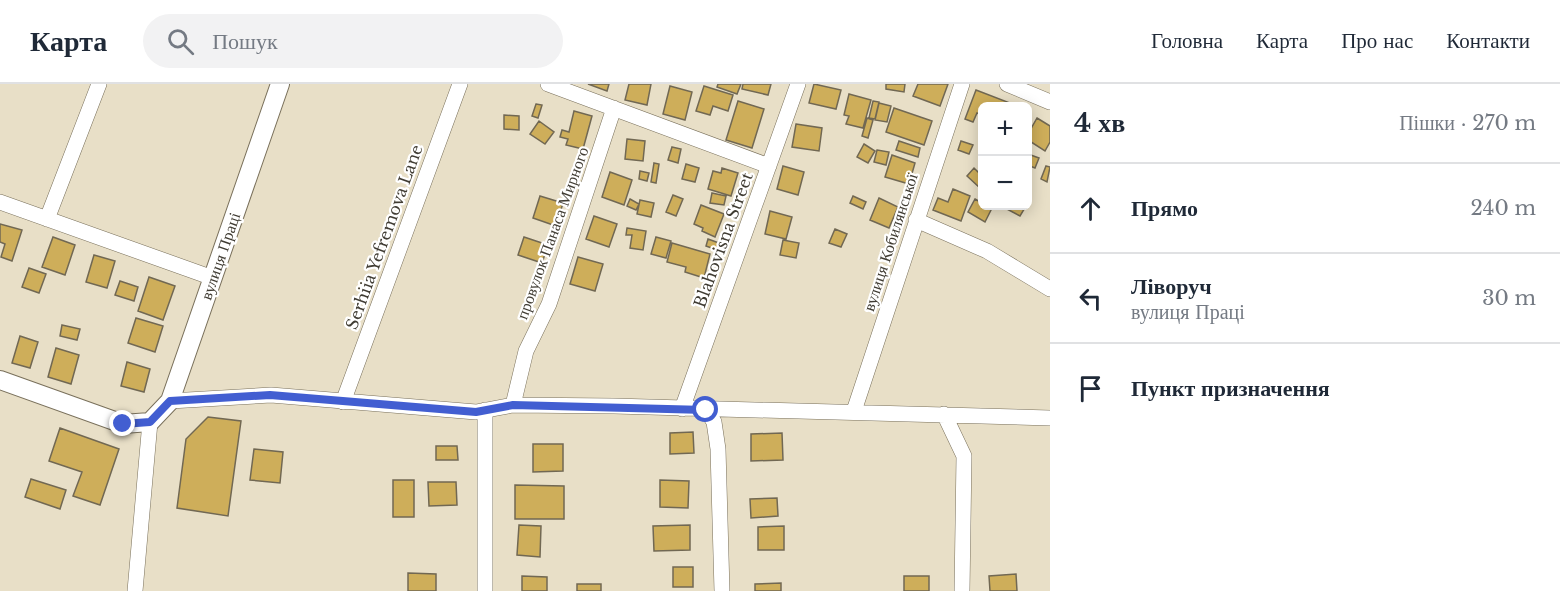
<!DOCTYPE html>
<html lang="uk">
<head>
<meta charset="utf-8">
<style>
	body { margin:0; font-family:"Libre Baskerville",serif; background:#f2f2f3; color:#1f2937 }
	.controls { position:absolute; right:18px; top:18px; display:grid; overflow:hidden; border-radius:9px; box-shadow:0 3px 15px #0003 }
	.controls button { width:54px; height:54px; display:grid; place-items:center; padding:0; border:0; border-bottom:2px solid #e0e1e3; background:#fff; color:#1f2937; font:30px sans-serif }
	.stop { position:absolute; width:18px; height:18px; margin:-14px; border:4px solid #425ed1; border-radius:50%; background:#fff }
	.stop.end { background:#425ed1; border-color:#fff; box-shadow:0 2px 6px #0008 }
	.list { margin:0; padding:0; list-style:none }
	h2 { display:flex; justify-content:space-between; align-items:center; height:78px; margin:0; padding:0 24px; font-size:26px }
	h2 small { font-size:20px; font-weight:400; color:#747a83 }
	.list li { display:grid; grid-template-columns:39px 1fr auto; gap:18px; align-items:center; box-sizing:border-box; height:90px; padding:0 24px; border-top:2px solid #e0e1e3 }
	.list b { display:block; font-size:22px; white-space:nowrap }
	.list p { margin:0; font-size:20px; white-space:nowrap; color:#747a83 }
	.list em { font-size:20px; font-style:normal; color:#747a83 }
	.icon { flex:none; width:33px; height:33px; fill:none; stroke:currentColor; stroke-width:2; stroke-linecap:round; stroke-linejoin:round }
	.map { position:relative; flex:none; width:1050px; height:507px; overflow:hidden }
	header { display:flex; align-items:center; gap:36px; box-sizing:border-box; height:84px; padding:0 30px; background:#fff; border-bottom:2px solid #e0e1e3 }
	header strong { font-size:28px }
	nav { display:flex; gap:33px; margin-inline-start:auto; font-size:21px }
	.search { width:420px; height:54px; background:#f2f2f3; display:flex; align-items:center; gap:15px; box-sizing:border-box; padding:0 21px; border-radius:33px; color:#747a83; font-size:22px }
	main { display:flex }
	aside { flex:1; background:#fff }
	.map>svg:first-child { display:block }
	.building { fill:#ceae5a; stroke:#716853; stroke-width:1.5 }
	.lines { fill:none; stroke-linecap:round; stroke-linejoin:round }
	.minor-casing { stroke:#79705b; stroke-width:16 }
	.major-casing { stroke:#79705b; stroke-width:20 }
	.minor { stroke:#fff; stroke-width:15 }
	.major { stroke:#fff; stroke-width:18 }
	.route { stroke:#425ed1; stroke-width:8 }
	.labels { text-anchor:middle; stroke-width:4.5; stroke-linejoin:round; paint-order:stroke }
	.street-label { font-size:16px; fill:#403c33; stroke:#fff }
</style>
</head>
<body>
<header>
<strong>Карта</strong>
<div class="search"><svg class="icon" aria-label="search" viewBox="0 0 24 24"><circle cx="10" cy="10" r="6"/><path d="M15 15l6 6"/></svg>Пошук</div>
<nav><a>Головна</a><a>Карта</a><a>Про нас</a><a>Контакти</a></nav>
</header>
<main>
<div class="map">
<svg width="1050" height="507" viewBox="0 0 1050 507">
	<rect width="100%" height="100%" fill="#e8dfc7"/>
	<path class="building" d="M 588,0 L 609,0 L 607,7 Z
		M 629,0 L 651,0 L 647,21 L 625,16 Z
		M 718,0 L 741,0 L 737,10 L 717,3 Z
		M 743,0 L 771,0 L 768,11 L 742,5 Z
		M 814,0 L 841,6 L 836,25 L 809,19 Z
		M 886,0 L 905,0 L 904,8 L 886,5 Z
		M 918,0 L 948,0 L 940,22 L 913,12 Z
		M 670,2 L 692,8 L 685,36 L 663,30 Z
		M 704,2 L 733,11 L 728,27 L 713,22 L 710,31 L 696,27 Z
		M 976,6 L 1010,19 L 1008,22 L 982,22 L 982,31 L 977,29 L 973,38 L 965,35 Z
		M 849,10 L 871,16 L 863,44 L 846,40 L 849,32 L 844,31 Z
		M 738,17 L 764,25 L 752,64 L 726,56 Z
		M 873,17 L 879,18 L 875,35 L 869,34 Z
		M 879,19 L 891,22 L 887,38 L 875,36 Z
		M 536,20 L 542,21 L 538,34 L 532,32 Z
		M 894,24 L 932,37 L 924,61 L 886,48 Z
		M 574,27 L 592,32 L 583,65 L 566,61 L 568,55 L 560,53 L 562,46 L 569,48 Z
		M 504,31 L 519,32 L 519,46 L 504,45 Z
		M 867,34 L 873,36 L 868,54 L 862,52 Z
		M 1037,34 L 1050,42 L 1050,58 L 1045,67 L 1028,56 L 1028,50 Z
		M 539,37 L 554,48 L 545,60 L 530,50 Z
		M 796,40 L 822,44 L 819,67 L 792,63 Z
		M 627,55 L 645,57 L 643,77 L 625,75 Z
		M 899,57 L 920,64 L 918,73 L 896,66 Z
		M 961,57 L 973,61 L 969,70 L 958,66 Z
		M 864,60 L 875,67 L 868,79 L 857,73 Z
		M 672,63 L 681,65 L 678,79 L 668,76 Z
		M 877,66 L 889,68 L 886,81 L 874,78 Z
		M 1028,70 L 1039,74 L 1035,84 L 1030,82 L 1028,89 Z
		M 892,71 L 915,79 L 909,100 L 885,93 Z
		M 654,79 L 659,80 L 656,99 L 651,98 Z
		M 686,80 L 699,84 L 695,98 L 682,95 Z
		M 783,82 L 804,88 L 798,111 L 777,105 Z
		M 1046,82 L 1050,83 L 1047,98 L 1041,95 Z
		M 722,84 L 738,89 L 731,112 L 708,105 L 713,87 L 721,89 Z
		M 974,84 L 982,92 L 980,104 L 967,92 Z
		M 640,87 L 649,89 L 647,97 L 639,95 Z
		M 610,88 L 632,96 L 624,121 L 602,113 Z
		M 953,105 L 970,112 L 961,137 L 933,126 L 938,114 L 948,118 Z
		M 712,109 L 726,112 L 724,121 L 710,119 Z
		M 673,111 L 683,115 L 676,132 L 666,128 Z
		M 540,112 L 563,119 L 556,142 L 533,134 Z
		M 853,112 L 866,118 L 863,125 L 850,119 Z
		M 879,114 L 898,123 L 889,144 L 870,136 Z
		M 630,115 L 639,120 L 636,126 L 627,122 Z
		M 975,115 L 982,119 L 982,122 L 992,124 L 985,138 L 968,128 Z
		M 640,116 L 654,119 L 651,133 L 637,130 Z
		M 701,121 L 724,130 L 715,153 L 702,147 L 703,144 L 694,140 Z
		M 1007,122 L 1026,122 L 1020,132 L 1005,124 Z
		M 770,127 L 792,133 L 786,155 L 765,150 Z
		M 594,132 L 617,140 L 609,163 L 586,155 Z
		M 0,140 L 22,146 L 12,177 L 1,173 L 5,160 L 0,158 Z
		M 627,144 L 646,147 L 643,166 L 630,164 L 632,151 L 626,151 Z
		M 835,145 L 847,150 L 841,163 L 829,159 Z
		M 53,153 L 75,161 L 65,191 L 42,183 Z
		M 524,153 L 548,161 L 542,179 L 518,171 Z
		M 656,153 L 671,157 L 666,174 L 651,170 Z
		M 708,155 L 719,159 L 717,166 L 706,162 Z
		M 783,156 L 799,159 L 796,174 L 780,171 Z
		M 672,159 L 710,170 L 704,194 L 685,188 L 686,183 L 667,178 Z
		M 94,171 L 115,177 L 107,204 L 86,198 Z
		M 578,173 L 603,180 L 595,207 L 570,200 Z
		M 29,184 L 46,190 L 39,209 L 22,203 Z
		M 149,193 L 175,202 L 163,236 L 138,227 Z
		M 120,197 L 138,203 L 134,217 L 115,211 Z
		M 136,234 L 163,242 L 155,268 L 128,259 Z
		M 62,241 L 80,245 L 77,256 L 60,252 Z
		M 20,252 L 38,258 L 30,284 L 12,279 Z
		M 56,264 L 79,271 L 71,300 L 48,293 Z
		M 127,278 L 150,285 L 144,308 L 121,302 Z
		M 208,333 L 241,337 L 228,432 L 177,424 L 186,355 Z
		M 60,344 L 119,365 L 100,421 L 73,412 L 82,388 L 49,377 Z
		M 693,348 L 694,369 L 670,370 L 670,349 Z
		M 782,349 L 783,376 L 751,377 L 751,350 Z
		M 533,360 L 563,360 L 563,387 L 533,388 Z
		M 436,362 L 457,362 L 458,376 L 436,376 Z
		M 254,365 L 283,368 L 280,399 L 250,396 Z
		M 31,395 L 66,406 L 60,425 L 25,413 Z
		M 393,396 L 414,396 L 414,433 L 393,433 Z
		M 660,396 L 689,397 L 688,424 L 660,423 Z
		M 428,398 L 456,398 L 457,421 L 429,422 Z
		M 515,401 L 564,402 L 564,435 L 515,435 Z
		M 777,414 L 778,432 L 751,434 L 750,415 Z
		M 519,441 L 541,442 L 540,473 L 517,471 Z
		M 690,441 L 690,466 L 654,467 L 653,442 Z
		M 784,442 L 784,466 L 758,466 L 758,443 Z
		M 673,483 L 693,483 L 693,503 L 673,503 Z
		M 408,489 L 436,490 L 436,507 L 408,507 Z
		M 1016,490 L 1017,507 L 990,507 L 989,492 Z
		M 522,492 L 547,493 L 547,507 L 522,507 Z
		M 904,492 L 929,492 L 929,507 L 904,507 Z
		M 781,499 L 781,507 L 755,507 L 755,500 Z
		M 577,500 L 601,500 L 601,507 L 577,507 Z"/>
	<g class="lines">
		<g class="minor-casing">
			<path id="minor" d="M 548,0 L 769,82
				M 1007,0 L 1050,18
				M 0,118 L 213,194
				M 47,135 L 99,0
				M 916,136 L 987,167 L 1050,205
				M 170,317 L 271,311 L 476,328 L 513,321 L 614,322 L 1050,334
				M 343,318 L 460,0
				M 513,321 L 526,267 L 549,220 L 614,24
				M 682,325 L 798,0
				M 706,325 L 714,338 L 718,365 L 722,507
				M 854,327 L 962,0
				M 944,330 L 964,372 L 962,507
				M 135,507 L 150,338
				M 485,507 L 485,326"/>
		</g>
		<g class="major-casing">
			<path id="major" d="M 0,296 L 123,340 L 150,338 L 170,317 L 280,0"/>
		</g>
		<use href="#minor" class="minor"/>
		<use href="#major" class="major"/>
	</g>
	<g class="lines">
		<path class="route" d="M 123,340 L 150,338 L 170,317 L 270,311 L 476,328 L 513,321 L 706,326"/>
	</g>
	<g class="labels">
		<g class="street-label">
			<text transform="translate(552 149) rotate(-70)" y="6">провулок Панаса Мирного</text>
			<text transform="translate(384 153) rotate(-70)" y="6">Serhiia Yefremova Lane</text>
			<text transform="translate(723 156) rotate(-70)" y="6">Blahovisna Street</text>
			<text transform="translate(890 158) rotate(-72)" y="6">вулиця Кобилянської</text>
			<text transform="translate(220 172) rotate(-71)" y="6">вулиця Праці</text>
		</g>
	</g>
</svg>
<div class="controls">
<button>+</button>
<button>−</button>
</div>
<div class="stop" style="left:706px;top:326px"></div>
<div class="stop end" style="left:123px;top:340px"></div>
</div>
<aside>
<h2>4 хв<small>Пішки · 270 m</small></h2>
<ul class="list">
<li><svg class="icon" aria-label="ahead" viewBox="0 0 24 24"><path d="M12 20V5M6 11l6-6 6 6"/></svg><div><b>Прямо</b></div><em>240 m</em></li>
<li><svg class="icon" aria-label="left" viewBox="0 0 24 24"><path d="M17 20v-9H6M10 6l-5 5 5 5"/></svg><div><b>Ліворуч</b><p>вулиця Праці</p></div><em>30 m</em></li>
<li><svg class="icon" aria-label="arrive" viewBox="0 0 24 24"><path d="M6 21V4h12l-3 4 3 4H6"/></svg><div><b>Пункт призначення</b></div></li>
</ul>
</aside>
</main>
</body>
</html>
